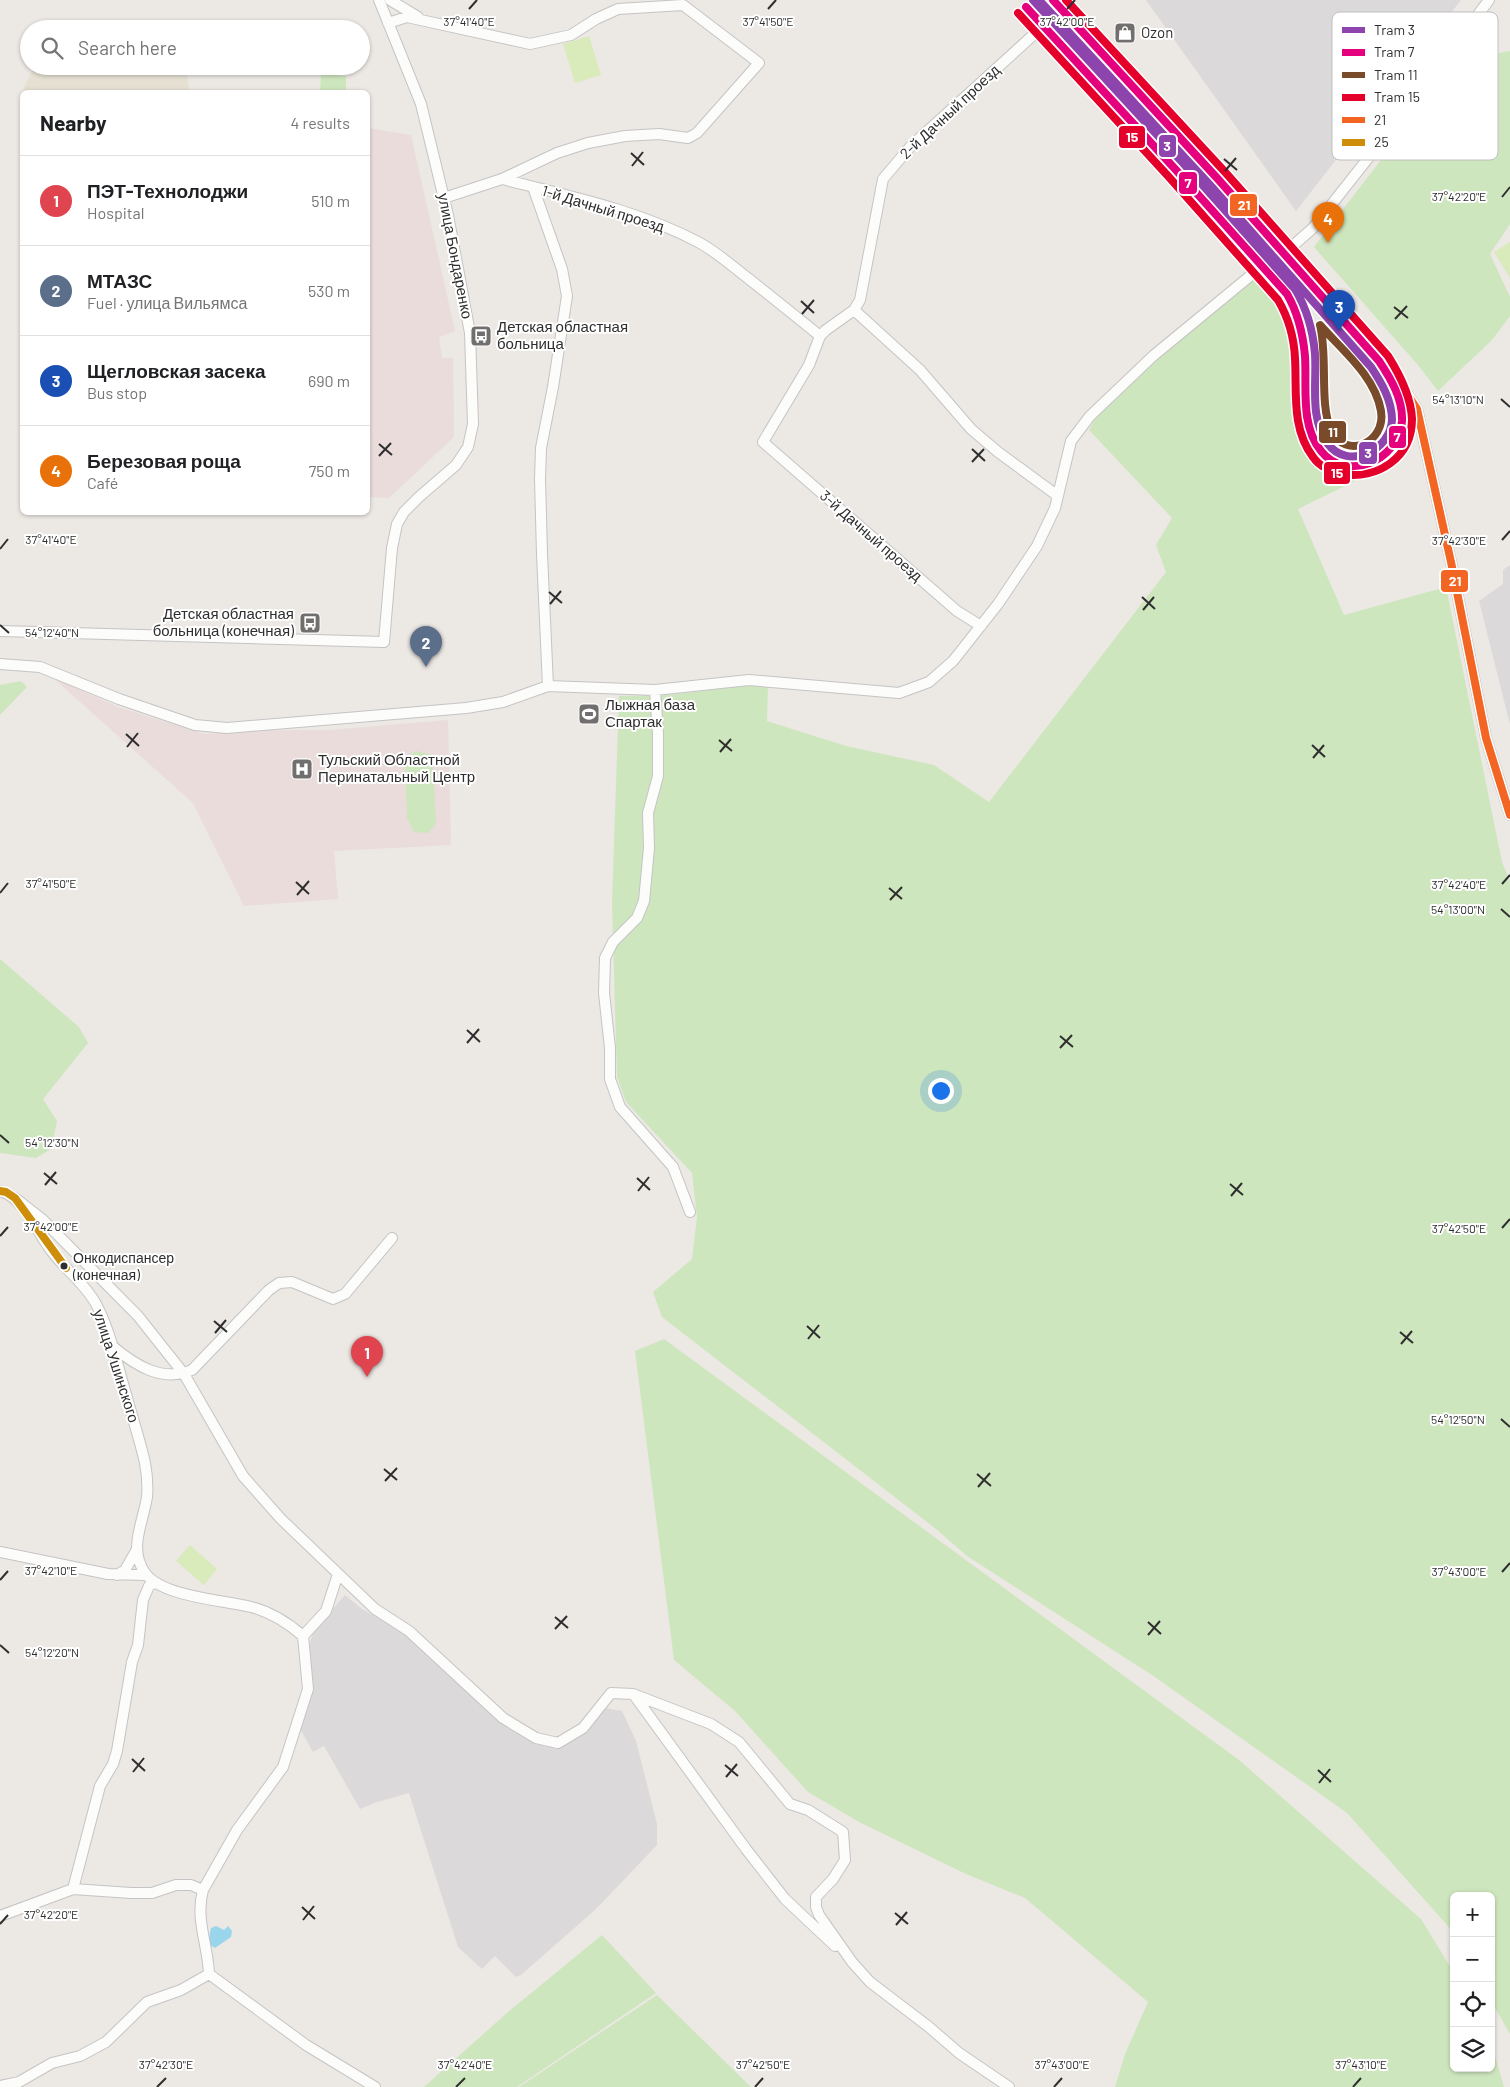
<!DOCTYPE html>
<html lang="en">
<head>
<meta charset="utf-8">
<style>
	body { margin:0; font-family:Barlow,sans-serif; background:#f6f6f6; color:#202124 }
	.controls { position:absolute; right:15px; bottom:15px; display:grid; overflow:hidden; border-radius:8px; box-shadow:0 1px 4px #0004 }
	.controls button { width:45px; height:45px; display:grid; place-items:center; padding:0; border:0; border-bottom:1px solid #e0e0e0; background:#fff; color:#202124; font:25px sans-serif }
	.you { position:absolute; left:940px; top:1090px; width:18px; height:18px; margin:-12px; border:4px solid #fff; border-radius:50%; background:#1a73e8; box-shadow:0 0 0 8px #1a73e833 }
	.badge { display:grid; place-items:center; width:32px; height:32px; border-radius:50%; background:#706f6e; color:#fff; font-size:16px; font-weight:700 }
	.pin { position:absolute; translate:-50% -41px; filter:drop-shadow(0 1px 2px #0008) }
	.pin::after { content:''; position:absolute; top:26px; width:18px; height:15px; background:inherit; clip-path:polygon(0 0,100% 0,50% 100%) }
	.list { margin:0; padding:0; list-style:none }
	h2 { display:flex; justify-content:space-between; align-items:center; height:65px; margin:0; padding:0 20px; font-size:21px }
	h2 small { font-size:16px; font-weight:400; color:#757577 }
	.list li { display:grid; grid-template-columns:32px 1fr auto; gap:15px; align-items:center; box-sizing:border-box; height:90px; padding:0 20px; border-top:1px solid #e0e0e0 }
	.list b { display:block; font-size:19px; white-space:nowrap }
	.list p { margin:0; font-size:16px; white-space:nowrap; color:#757577 }
	.list em { font-size:16px; font-style:normal; color:#757577 }
	.icon { flex:none; width:28px; height:28px; fill:none; stroke:currentColor; stroke-width:2; stroke-linecap:round; stroke-linejoin:round }
	.map { position:relative; flex:none; width:1510px; height:2087px; overflow:hidden }
	.search { position:absolute; background:#fff; box-shadow:0 1px 4px #0004; left:20px; top:20px; width:350px; height:55px; display:flex; align-items:center; gap:12px; box-sizing:border-box; padding:0 18px; border-radius:28px; color:#757577; font-size:19px }
	.panel { position:absolute; background:#fff; box-shadow:0 1px 4px #0004; left:20px; top:90px; width:350px; height:425px; border-radius:8px }
	.map>svg:first-child { display:block }
	.industrial { fill:#dcd9db }
	.education { fill:#e6e0d3 }
	.medical { fill:#e9dcdb }
	.green { fill:#cee6be }
	.pitch { fill:#d9eabb }
	.water { fill:#99d6ec }
	.lines { fill:none; stroke-linecap:round; stroke-linejoin:round }
	.minor-casing { stroke:#c5c4c5; stroke-width:12 }
	.minor { stroke:#fcfcfb; stroke-width:10 }
	.tram { stroke:#dfdfe1; stroke-width:1 }
	.bus-1-casing { stroke:#fff; stroke-width:11 }
	.bus-2-casing { stroke:#fff; stroke-width:11 }
	.bus-1 { stroke:#f26522; stroke-width:8 }
	.bus-2 { stroke:#cf8e09; stroke-width:8 }
	.tram-1-casing { stroke:#fff; stroke-width:11 }
	.tram-2-casing { stroke:#fff; stroke-width:11 }
	.tram-3-casing { stroke:#fff; stroke-width:11 }
	.tram-4-casing { stroke:#fff; stroke-width:11 }
	.tram-1 { stroke:#8e44ad; stroke-width:8 }
	.tram-2 { stroke:#e5007d; stroke-width:8 }
	.tram-3 { stroke:#7a4b2a; stroke-width:8 }
	.tram-4 { stroke:#e4002b; stroke-width:8 }
	.ticks { fill:none; stroke:#2e2e2e; stroke-width:2 }
	.bus-dot { fill:#2e2e2e; stroke:#fff; stroke-width:2 }
	.labels { text-anchor:middle; stroke-width:4; stroke-linejoin:round; paint-order:stroke }
	.bus-label { font-size:14px; fill:#2e2e2e; stroke:#fff; text-anchor:start }
	.poi-label { font-size:15px; fill:#2e2e2e; stroke:#fff; text-anchor:start }
	.street-label { font-size:15px; fill:#2e2e2e; stroke:#fff }
	.key { fill:#fff; stroke:#c0c0c0; stroke-width:1 }
	.key-label { font-size:14px; fill:#2e2e2e }
	.ticks-label { font-size:12px; text-anchor:middle; fill:#2e2e2e; stroke:#fff; stroke-width:4; stroke-linejoin:round; paint-order:stroke }
	.line-badge { stroke:#fff; stroke-width:2 }
	.badge-label { font-size:14px; text-anchor:middle; font-weight:bold; fill:#fff }
</style>
</head>
<body>
<div class="map">
<svg width="1510" height="2087" viewBox="0 0 1510 2087">
	<rect width="100%" height="100%" fill="#ece8e4"/>
	<path class="industrial" d="M 1146,0 L 1461,0 L 1296,211 Z
		M 1510,565 L 1510,725 L 1479,601 L 1503,584 L 1503,570 Z
		M 345,1595 L 362,1609 L 405,1633 L 500,1722 L 534,1741 L 559,1746 L 604,1708 L 622,1711 L 636,1741 L 657,1824 L 657,1845 L 596,1909 L 521,1975 L 516,1977 L 495,1956 L 482,1969 L 458,1947 L 409,1793 L 377,1802 L 360,1809 L 324,1746 L 313,1752 L 298,1725 L 311,1685 L 308,1651 L 313,1632 Z"/>
	<path class="education" d="M 35,66 L 186,66 L 189,89 L 186,92 L 24,92 L 24,87 Z"/>
	<path class="medical" d="M 368,128 L 411,135 L 455,331 L 439,337 L 442,358 L 453,358 L 454,437 L 389,498 L 368,497 Z
		M 51,676 L 118,707 L 204,734 L 268,730 L 330,730 L 448,720 L 451,845 L 334,851 L 338,899 L 244,906 L 193,803 Z"/>
	<path class="green" d="M 1510,51 L 1510,224 L 1490,254 L 1510,297 L 1510,316 L 1492,340 L 1438,391 L 1418,365 L 1314,247 L 1414,117 L 1438,123 L 1499,53 Z
		M 321,74 L 346,76 L 346,92 L 320,92 Z
		M 1266,267 L 1295,298 L 1308,332 L 1314,436 C 1329,457 1339,460 1363,463 L 1369,474 L 1298,509 L 1344,615 L 1446,587 L 1502,862 L 1510,882 L 1510,2034 L 1491,2001 L 1491,1896 L 1454,1896 L 1454,1937 L 1448,1926 L 1347,1813 L 1155,1677 L 967,1556 L 936,1529 L 662,1317 L 653,1292 L 692,1259 L 697,1217 L 692,1173 L 626,1102 L 617,1077 L 612,904 L 619,696 L 669,695 L 749,685 L 768,686 L 767,721 L 846,746 L 934,765 L 989,802 L 1166,572 L 1156,545 L 1172,518 L 1089,430 L 1095,419 L 1157,360 Z
		M 21,681 L 27,687 L 0,715 L 0,685 Z
		M 416,751 L 429,754 L 433,764 L 436,824 L 428,833 L 414,832 L 407,818 L 405,764 L 408,756 Z
		M 0,959 L 79,1027 L 88,1043 L 43,1099 L 57,1121 L 51,1149 L 36,1158 L 0,1153 Z
		M 664,1339 L 1239,1760 L 1421,1919 L 1454,1973 L 1454,2068 L 1491,2068 L 1491,2043 L 1504,2087 L 1115,2087 L 1125,2054 L 1148,2002 L 1025,1898 L 966,1874 L 861,1823 L 808,1792 L 735,1711 L 674,1660 L 635,1351 Z
		M 602,1935 L 656,1993 L 517,2087 L 424,2087 L 508,2012 Z
		M 657,1995 L 751,2087 L 519,2087 Z"/>
	<path class="pitch" d="M 589,36 L 601,75 L 575,83 L 563,44 Z
		M 1510,242 L 1510,278 L 1494,252 Z
		M 190,1545 L 217,1569 L 204,1585 L 176,1561 Z"/>
	<path class="water" d="M 216,1926 L 224,1930 L 228,1926 L 232,1931 L 231,1937 L 215,1948 L 210,1945 L 209,1938 L 211,1928 Z"/>
	<g class="lines">
		<g class="minor-casing">
			<path id="minor" d="M 390,0 L 418,17
				M 1056,0 L 1287,251 L 1371,345 L 1396,377 L 1417,409 L 1451,562 L 1486,738 L 1510,815
				M 388,23 L 407,17 L 530,44 L 571,35 L 596,19 L 618,9 L 683,5 L 759,63 L 697,133 L 688,138 L 659,134 L 625,136 L 588,143 L 557,153 L 502,179 L 444,198
				M 502,179 C 569,196 638,210 700,243 C 718,253 733,267 749,279 C 773,298 797,317 820,336
				M 533,187 L 562,269 L 567,296 L 553,387 L 541,448 L 540,479 L 542,554 L 548,686
				M 854,310 L 920,370 L 971,429 L 998,452 L 1058,496
				M 981,626 L 957,611 L 763,442 L 809,365 L 820,336 L 826,330 L 854,310 L 860,300 L 883,179 L 910,147 L 1063,8
				M 0,631 L 384,642 L 392,548 L 397,524 L 404,512 L 419,497 L 456,465 L 468,447 L 473,424 L 470,333 L 448,215 L 421,104 L 379,0
				M 0,664 L 40,667 L 119,699 L 195,725 L 227,728 L 466,708 L 503,702 L 548,686 L 655,690 L 749,680 L 899,693 L 929,682 L 953,661 L 998,604 L 1037,546 L 1055,508 L 1071,441 L 1090,416 L 1153,356 L 1261,267 L 1287,251 L 1313,228 L 1414,100 L 1489,0
				M 655,690 L 658,734 L 658,776 L 648,813 L 649,848 L 644,901 L 637,918 L 613,942 L 605,958 L 604,993 L 610,1048 L 610,1079 L 620,1107 L 673,1167 L 690,1212
				M 0,1191 C 21,1195 38,1233 50,1249 C 64,1269 85,1283 96,1304 C 111,1332 117,1365 126,1394 C 132,1417 140,1440 145,1463 C 147,1474 148,1486 147,1497 C 143,1523 128,1549 145,1573 C 162,1597 224,1600 251,1607 C 271,1612 288,1623 303,1636 L 308,1689 L 283,1767 L 237,1830 L 203,1890 C 195,1919 208,1945 209,1974 L 306,2045 L 375,2087
				M 15,1198 L 43,1220 L 138,1316 L 184,1374 L 243,1476 L 281,1519 L 375,1609 L 409,1631 L 503,1718 L 536,1738 L 558,1743 L 583,1728 L 611,1693 L 633,1694 L 711,1724 L 739,1742 L 790,1804 L 808,1810 L 843,1832 L 845,1860 L 833,1879 L 816,1897 L 816,1907 L 819,1915 L 852,1962 L 870,1982 L 929,2027 L 959,2053 L 1009,2087
				M 112,1346 C 135,1365 162,1383 192,1370 L 269,1290 L 279,1283 L 292,1282 L 333,1299 L 345,1294 L 392,1238
				M 0,1552 L 108,1574 L 146,1575
				M 117,1575 L 125,1570 L 136,1551
				M 303,1636 L 326,1611 L 338,1574
				M 634,1695 L 746,1849 L 785,1899 L 835,1946
				M 73,1889 L 100,1786 L 113,1764 L 117,1751 L 132,1662 L 138,1645 L 143,1600 L 149,1586 L 155,1582
				M 0,1916 L 73,1889 L 131,1893 L 152,1893 L 176,1885 L 191,1885 L 203,1890
				M 0,2086 L 19,2082 L 52,2063 L 80,2056 L 106,2042 L 147,2002 L 181,1990 L 209,1974"/>
		</g>
		<use href="#minor" class="minor"/>
		<path class="tram" d="M 1313,301 L 1321,323 L 1389,400"/>
		<g class="bus-1-casing">
			<path id="bus-1" d="M 1056,0 L 1371,345 L 1396,377 L 1417,409 L 1451,562 L 1486,738 L 1510,815"/>
		</g>
		<g class="bus-2-casing">
			<path id="bus-2" d="M 0,1191 L 6,1192 L 15,1198 L 66,1268"/>
		</g>
		<use href="#bus-1" class="bus-1"/>
		<use href="#bus-2" class="bus-2"/>
		<g class="tram-1-casing">
			<path id="tram-1" d="M 1033,0 L 1183,163 L 1295,289 C 1307,309 1313,331 1315,354 C 1317,383 1309,419 1328,444 C 1348,471 1391,450 1392,420 C 1392,400 1381,382 1371,367 L 1210,185 L 1039,0"/>
		</g>
		<g class="tram-2-casing">
			<path id="tram-2" d="M 1026,7 L 1176,170 L 1287,294 C 1298,313 1303,334 1305,356 C 1307,387 1300,425 1321,451 C 1346,483 1399,461 1402,421 C 1403,399 1391,379 1379,361 L 1217,178 L 1053,0"/>
		</g>
		<g class="tram-3-casing">
			<path id="tram-3" d="M 1320,325 C 1342,350 1375,376 1381,411 C 1386,443 1346,461 1331,430 C 1319,404 1328,356 1320,325 Z"/>
		</g>
		<g class="tram-4-casing">
			<path id="tram-4" d="M 1018,13 L 1168,176 L 1278,300 C 1288,317 1294,338 1295,358 C 1297,391 1291,428 1313,457 C 1319,466 1331,472 1342,474 C 1377,480 1412,458 1412,419 C 1411,396 1400,375 1388,356 L 1225,172 L 1066,0"/>
		</g>
		<use href="#tram-1" class="tram-1"/>
		<use href="#tram-2" class="tram-2"/>
		<use href="#tram-3" class="tram-3"/>
		<use href="#tram-4" class="tram-4"/>
	</g>
	<path class="ticks" d="M 469,9 L 477,0M 768,9 L 776,0M 1067,9 L 1075,0M 631,153 L 644,165M 1224,159 L 1237,170M 632,166 L 643,152M 1225,171 L 1236,158M 1502,197 L 1510,187M 801,301 L 814,313M 1394,307 L 1408,318M 802,314 L 814,300M 1395,319 L 1407,306M 1501,399 L 1510,407M 379,444 L 392,455M 972,449 L 985,461M 379,456 L 391,443M 972,462 L 984,449M 1502,540 L 1510,531M 0,549 L 8,539M 549,592 L 562,603M 1142,597 L 1155,609M 550,604 L 561,591M 1143,610 L 1154,597M 0,625 L 9,633M 126,734 L 139,746M 719,740 L 732,751M 1312,745 L 1325,757M 127,747 L 138,733M 720,752 L 731,739M 1313,758 L 1324,745M 296,882 L 309,894M 1502,884 L 1510,875M 889,888 L 902,899M 0,893 L 8,883M 297,895 L 309,881M 890,900 L 902,887M 1501,909 L 1510,917M 467,1030 L 480,1042M 1060,1036 L 1073,1047M 467,1043 L 479,1029M 1060,1048 L 1072,1035M 0,1135 L 9,1143M 44,1173 L 57,1184M 637,1178 L 650,1190M 1230,1184 L 1243,1195M 45,1185 L 56,1172M 638,1191 L 649,1177M 1231,1196 L 1242,1183M 1502,1228 L 1510,1219M 0,1236 L 8,1227M 214,1321 L 227,1332M 807,1326 L 820,1338M 1400,1332 L 1413,1343M 215,1333 L 226,1320M 808,1339 L 819,1325M 1401,1344 L 1412,1331M 1501,1419 L 1510,1427M 384,1469 L 397,1480M 977,1474 L 991,1486M 385,1481 L 397,1468M 978,1487 L 990,1473M 1502,1572 L 1510,1563M 0,1580 L 8,1571M 555,1617 L 568,1628M 1148,1622 L 1161,1634M 555,1629 L 567,1616M 1148,1635 L 1160,1621M 0,1645 L 9,1653M 132,1759 L 145,1771M 725,1765 L 738,1776M 1318,1770 L 1331,1782M 133,1772 L 144,1758M 726,1777 L 737,1764M 1319,1783 L 1330,1769M 302,1907 L 315,1919M 895,1913 L 908,1924M 303,1920 L 314,1906M 0,1924 L 8,1915M 896,1925 L 907,1912M 157,2087 L 166,2078M 456,2087 L 465,2078M 755,2087 L 763,2078M 1054,2087 L 1062,2078M 1353,2087 L 1361,2078"/>
	<defs>
		<g id="shop-square" transform="scale(1.125)"><rect x="-9" y="-9" width="18" height="18" rx="4" fill="#706f6e" stroke="#fff"/><path d="M-5-2.5h2.3a2.7 3.5 0 0 1 5.4 0H5L5.5 6h-11ZM-1.5-2.5h3a1.5 2.3 0 0 0-3 0Z" fill="#fff"/></g>
		<g id="bus-square" transform="scale(1.125)"><rect x="-9" y="-9" width="18" height="18" rx="4" fill="#706f6e" stroke="#fff"/><path d="M-5-6H5V4H4V6H2V4H-2V6H-4V4H-5ZM-3.5-4V0h7V-4ZM-3.5 1.2v1.5H-2V1.2ZM2 1.2v1.5H3.5V1.2Z" fill="#fff"/></g>
		<g id="stadium-square" transform="scale(1.125)"><rect x="-9" y="-9" width="18" height="18" rx="4" fill="#706f6e" stroke="#fff"/><path d="M0-5a6.5 5 0 1 0 0 10a6.5 5 0 1 0 0-10ZM-3.5-1.8h7v3.6h-7Z" fill="#fff"/></g>
		<g id="hospital-square" transform="scale(1.125)"><rect x="-9" y="-9" width="18" height="18" rx="4" fill="#706f6e" stroke="#fff"/><path d="M-5-5h3v3.5h4V-5h3V5h-3V1.5h-4V5h-3Z" fill="#fff"/></g>
	</defs>
	<g fill-rule="evenodd">
		<use href="#shop-square" x="1125" y="33"/>
		<use href="#bus-square" x="481" y="336"/>
		<use href="#bus-square" x="310" y="623"/>
		<use href="#stadium-square" x="589" y="714"/>
		<use href="#hospital-square" x="302" y="769"/>
	</g>
	<circle class="bus-dot" cx="64" cy="1266" r="4.5"/>
	<g class="labels">
		<g class="bus-label">
			<text x="73" y="1263">Онкодиспансер<tspan x="73" dy="17">(конечная)</tspan></text>
		</g>
		<g class="poi-label">
			<text x="1141" y="38">Ozon</text>
			<text x="497" y="332">Детская областная<tspan x="497" dy="17">больница</tspan></text>
			<text x="294" y="619" text-anchor="end">Детская областная<tspan x="294" dy="17">больница (конечная)</tspan></text>
			<text x="605" y="710">Лыжная база<tspan x="605" dy="17">Спартак</tspan></text>
			<text x="318" y="765">Тульский Областной<tspan x="318" dy="17">Перинатальный Центр</tspan></text>
		</g>
		<g class="street-label">
			<text transform="translate(950 112) rotate(-43)" y="5">2-й Дачный проезд</text>
			<text transform="translate(603 209) rotate(17)" y="5">1-й Дачный проезд</text>
			<text transform="translate(455 256) rotate(79)" y="5">улица Бондаренко</text>
			<text transform="translate(871 536) rotate(41)" y="5">3-й Дачный проезд</text>
			<text transform="translate(116 1366) rotate(72)" y="5">улица Ушинского</text>
		</g>
	</g>
	<rect x="1332" y="12" width="166" height="148" rx="8" class="key"/>
	<rect x="1342" y="27" width="23" height="6" fill="#8e44ad"/>
	<rect x="1342" y="49" width="23" height="7" fill="#e5007d"/>
	<rect x="1342" y="72" width="23" height="6" fill="#7a4b2a"/>
	<rect x="1342" y="94" width="23" height="7" fill="#e4002b"/>
	<rect x="1342" y="117" width="23" height="6" fill="#f26522"/>
	<rect x="1342" y="139" width="23" height="7" fill="#cf8e09"/>
	<g class="key-label">
		<text x="1374" y="35">Tram 3</text>
		<text x="1374" y="57">Tram 7</text>
		<text x="1374" y="80">Tram 11</text>
		<text x="1374" y="102">Tram 15</text>
		<text x="1374" y="125">21</text>
		<text x="1374" y="147">25</text>
	</g>
	<g class="ticks-label">
		<text x="469" y="26">37°41'40"E</text>
		<text x="768" y="26">37°41'50"E</text>
		<text x="1067" y="26">37°42'00"E</text>
		<text x="1459" y="201">37°42'20"E</text>
		<text x="1458" y="404">54°13'10"N</text>
		<text x="51" y="544">37°41'40"E</text>
		<text x="1459" y="545">37°42'30"E</text>
		<text x="52" y="637">54°12'40"N</text>
		<text x="51" y="888">37°41'50"E</text>
		<text x="1459" y="889">37°42'40"E</text>
		<text x="1458" y="914">54°13'00"N</text>
		<text x="52" y="1147">54°12'30"N</text>
		<text x="51" y="1231">37°42'00"E</text>
		<text x="1459" y="1233">37°42'50"E</text>
		<text x="1458" y="1424">54°12'50"N</text>
		<text x="51" y="1575">37°42'10"E</text>
		<text x="1459" y="1576">37°43'00"E</text>
		<text x="52" y="1657">54°12'20"N</text>
		<text x="51" y="1919">37°42'20"E</text>
		<text x="166" y="2069">37°42'30"E</text>
		<text x="465" y="2069">37°42'40"E</text>
		<text x="763" y="2069">37°42'50"E</text>
		<text x="1062" y="2069">37°43'00"E</text>
		<text x="1361" y="2069">37°43'10"E</text>
	</g>
	<g class="line-badge">
		<rect x="1118" y="125" width="28" height="24" rx="5" fill="#e4002b"/>
		<rect x="1158" y="134" width="19" height="24" rx="5" fill="#8e44ad"/>
		<rect x="1178" y="171" width="20" height="24" rx="5" fill="#e5007d"/>
		<rect x="1229" y="193" width="29" height="24" rx="5" fill="#f26522"/>
		<rect x="1318" y="420" width="29" height="24" rx="5" fill="#7a4b2a"/>
		<rect x="1388" y="425" width="19" height="24" rx="5" fill="#e5007d"/>
		<rect x="1358" y="441" width="20" height="24" rx="5" fill="#8e44ad"/>
		<rect x="1323" y="461" width="28" height="24" rx="5" fill="#e4002b"/>
		<rect x="1440" y="569" width="29" height="24" rx="5" fill="#f26522"/>
	</g>
	<g class="badge-label">
		<text x="1132" y="142">15</text>
		<text x="1167" y="151">3</text>
		<text x="1188" y="188">7</text>
		<text x="1244" y="210">21</text>
		<text x="1333" y="437">11</text>
		<text x="1397" y="442">7</text>
		<text x="1368" y="458">3</text>
		<text x="1337" y="478">15</text>
		<text x="1455" y="586">21</text>
	</g>
</svg>
<div class="controls">
<button>+</button>
<button>−</button>
<button><svg class="icon" aria-label="locate" viewBox="0 0 24 24"><circle cx="12" cy="12" r="6"/><path d="M12 2v4M12 18v4M2 12h4M18 12h4"/></svg></button>
<button><svg class="icon" aria-label="layers" viewBox="0 0 24 24"><path d="M12 4l9 5-9 5-9-5zM3 14l9 5 9-5"/></svg></button>
</div>
<div class="you"></div>
<div class="pin badge" style="left:367px;top:1377px;background:#e0444e">1</div>
<div class="pin badge" style="left:426px;top:667px;background:#5c6f8a">2</div>
<div class="pin badge" style="left:1339px;top:331px;background:#1a4fb4">3</div>
<div class="pin badge" style="left:1328px;top:243px;background:#e8710a">4</div>
<div class="search"><svg class="icon" aria-label="search" viewBox="0 0 24 24"><circle cx="10" cy="10" r="6"/><path d="M15 15l6 6"/></svg>Search here</div>
<section class="panel">
<h2>Nearby<small>4 results</small></h2>
<ul class="list">
<li><span class="badge" style="background:#e0444e">1</span><div><b>ПЭТ-Технолоджи</b><p>Hospital</p></div><em>510 m</em></li>
<li><span class="badge" style="background:#5c6f8a">2</span><div><b>МТАЗС</b><p>Fuel · улица Вильямса</p></div><em>530 m</em></li>
<li><span class="badge" style="background:#1a4fb4">3</span><div><b>Щегловская засека</b><p>Bus stop</p></div><em>690 m</em></li>
<li><span class="badge" style="background:#e8710a">4</span><div><b>Березовая роща</b><p>Café</p></div><em>750 m</em></li>
</ul>
</section>
</div>
</body>
</html>
